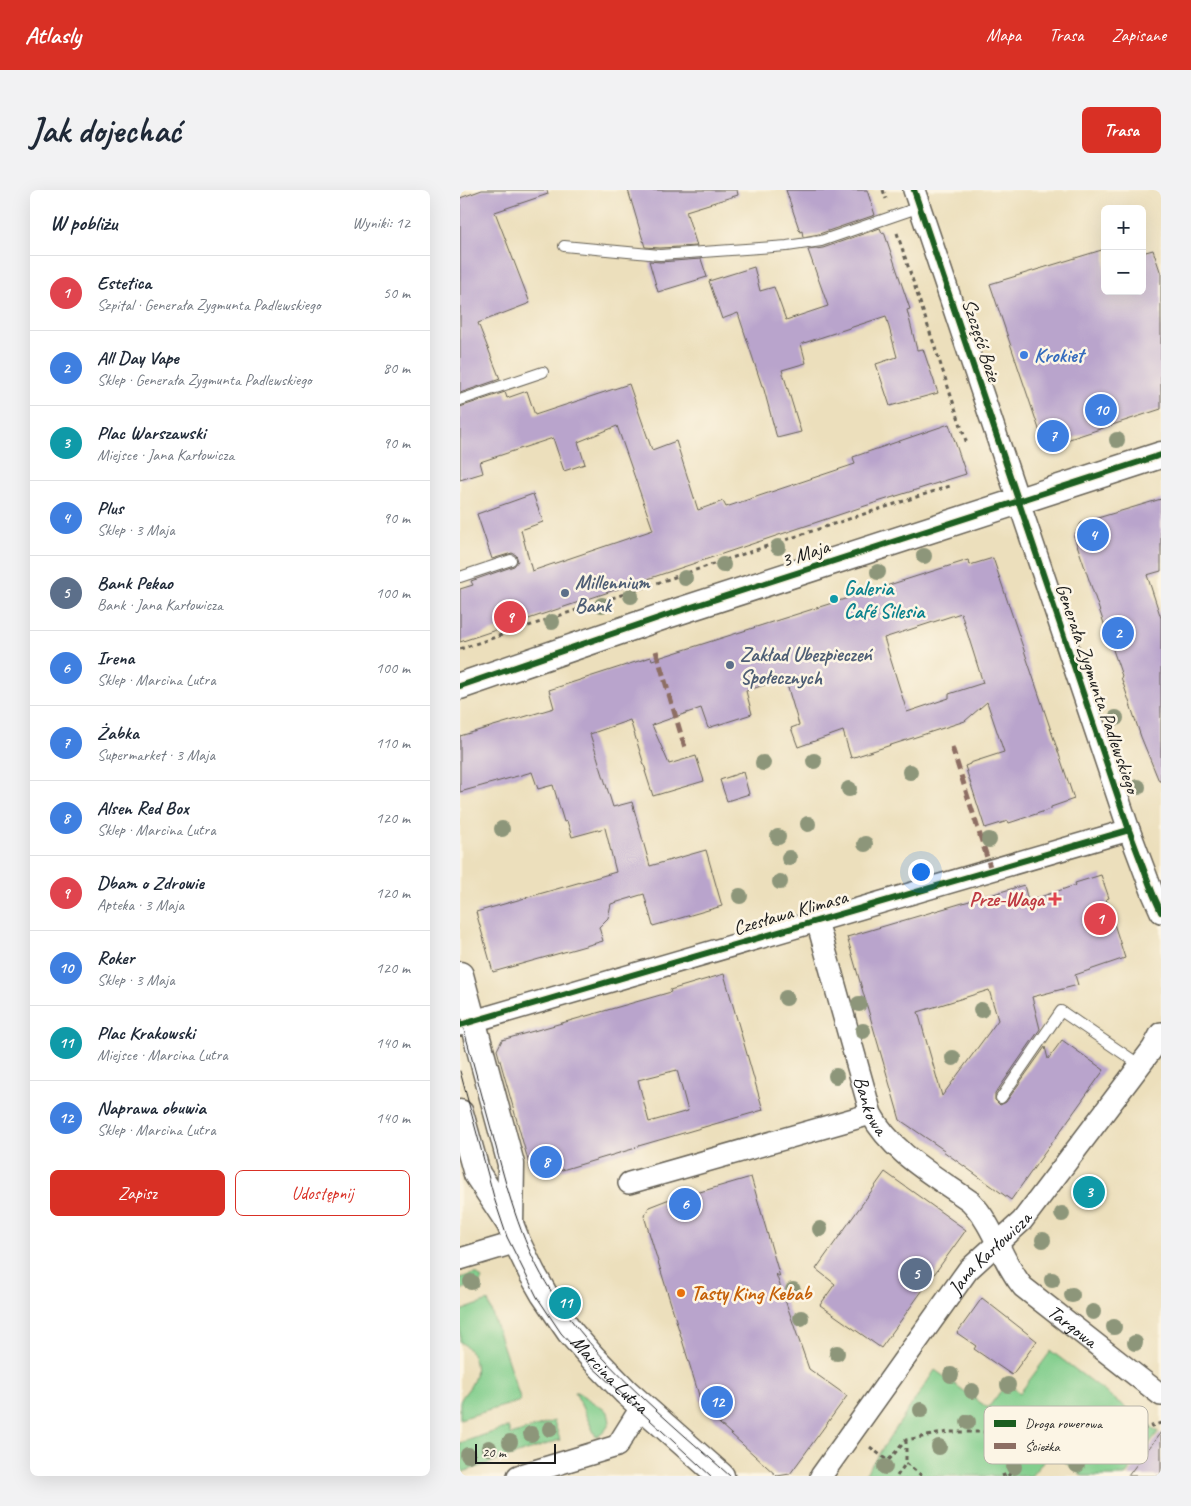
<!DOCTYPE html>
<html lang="pl">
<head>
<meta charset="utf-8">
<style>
	body { margin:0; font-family:Caveat,sans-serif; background:#f2f2f3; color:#1f2937 }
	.controls { position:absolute; right:15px; top:15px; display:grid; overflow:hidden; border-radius:8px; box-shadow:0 5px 20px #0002 }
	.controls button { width:45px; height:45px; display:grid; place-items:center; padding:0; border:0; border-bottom:1px solid #e0e1e3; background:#fff; color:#1f2937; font:25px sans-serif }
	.scale { position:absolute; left:15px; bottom:12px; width:81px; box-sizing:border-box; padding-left:5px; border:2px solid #1c1c1c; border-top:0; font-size:14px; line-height:18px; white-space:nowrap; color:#1c1c1c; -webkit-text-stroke:4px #fcf5e5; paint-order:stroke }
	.you { position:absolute; left:460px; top:681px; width:18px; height:18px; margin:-12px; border:4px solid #fff; border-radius:50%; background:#1a73e8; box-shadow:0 0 0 8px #1a73e833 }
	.badge { display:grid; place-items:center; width:32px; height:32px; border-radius:50%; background:#d93025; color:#fff; font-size:16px; font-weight:700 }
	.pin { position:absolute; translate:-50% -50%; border:2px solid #fff; box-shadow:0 1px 5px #0006 }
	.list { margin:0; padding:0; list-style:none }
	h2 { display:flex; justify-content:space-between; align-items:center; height:65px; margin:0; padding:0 20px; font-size:21px }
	h2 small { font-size:16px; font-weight:400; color:#747a83 }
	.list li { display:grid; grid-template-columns:32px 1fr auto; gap:15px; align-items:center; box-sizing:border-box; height:75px; padding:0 20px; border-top:1px solid #e0e1e3 }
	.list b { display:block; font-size:19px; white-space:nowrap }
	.list p { margin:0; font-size:16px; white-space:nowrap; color:#747a83 }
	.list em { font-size:16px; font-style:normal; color:#747a83 }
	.actions { display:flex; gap:10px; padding:15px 20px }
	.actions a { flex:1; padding:11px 0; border:1px solid #d93025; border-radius:8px; text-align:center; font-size:18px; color:#d93025 }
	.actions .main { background:#d93025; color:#fff }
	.map { position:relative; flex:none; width:701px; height:1286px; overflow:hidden; border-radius:8px }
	header { display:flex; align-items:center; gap:30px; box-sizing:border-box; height:70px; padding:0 25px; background:#d93025; color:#fff }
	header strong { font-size:24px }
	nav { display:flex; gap:28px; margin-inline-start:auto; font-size:18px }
	.intro { display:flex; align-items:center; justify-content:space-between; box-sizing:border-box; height:120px; padding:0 30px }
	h1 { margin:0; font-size:35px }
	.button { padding:12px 22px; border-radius:8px; background:#d93025; color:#fff; font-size:18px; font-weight:700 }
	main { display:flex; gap:30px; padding:0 30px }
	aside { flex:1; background:#fff; border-radius:8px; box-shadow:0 5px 20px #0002 }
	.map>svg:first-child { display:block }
	.green { fill:#82ce8d; stroke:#4f7554 }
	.building { fill:#b9a4cc; fill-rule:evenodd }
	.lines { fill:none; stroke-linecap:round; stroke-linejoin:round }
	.service-casing { stroke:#656054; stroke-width:12 }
	.minor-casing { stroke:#656054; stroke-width:24 }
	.tertiary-casing { stroke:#656054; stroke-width:29 }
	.path { stroke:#656054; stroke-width:3; stroke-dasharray:4 4; stroke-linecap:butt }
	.service { stroke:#fff; stroke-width:10 }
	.minor { stroke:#fff; stroke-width:21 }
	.tertiary { stroke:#fff; stroke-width:26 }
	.tram { stroke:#1c1c1c; stroke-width:1 }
	.quiet { stroke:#8d6e63; stroke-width:5; stroke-dasharray:10 5; stroke-linecap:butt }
	.cycleway-casing { stroke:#fcf5e5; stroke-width:9 }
	.cycleway { stroke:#1b5e20; stroke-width:6 }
	.tree { fill:#8d967a }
	.shop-dot { fill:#3f7fe0; stroke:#fcf5e5; stroke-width:2 }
	.service-dot { fill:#5c6f8a; stroke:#fcf5e5; stroke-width:2 }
	.culture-dot { fill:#0f9aa8; stroke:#fcf5e5; stroke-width:2 }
	.health-dot { fill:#e0444e; stroke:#fcf5e5; stroke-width:2 }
	.food-dot { fill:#e8710a; stroke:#fcf5e5; stroke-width:2 }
	.labels { text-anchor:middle; stroke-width:5; stroke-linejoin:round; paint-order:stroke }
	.street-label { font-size:20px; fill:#1c1c1c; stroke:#fcf5e5 }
	.shop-label { font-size:20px; font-weight:bold; fill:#366cbe; stroke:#fcf5e5; text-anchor:start }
	.service-label { font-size:20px; font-weight:bold; fill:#4e5e75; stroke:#fcf5e5; text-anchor:start }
	.culture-label { font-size:20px; font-weight:bold; fill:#0d838f; stroke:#fcf5e5; text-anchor:start }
	.health-label { font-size:20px; font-weight:bold; fill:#be3a42; stroke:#fcf5e5; text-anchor:end }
	.food-label { font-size:20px; font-weight:bold; fill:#c56008; stroke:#fcf5e5; text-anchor:start }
	.key { fill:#fcf5e5; stroke:#b9b4a9; stroke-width:1 }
	.key-label { font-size:14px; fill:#1c1c1c }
</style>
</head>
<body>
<header>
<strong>Atlasly</strong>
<nav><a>Mapa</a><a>Trasa</a><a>Zapisane</a></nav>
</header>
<div class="intro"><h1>Jak dojechać</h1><a class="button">Trasa</a></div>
<main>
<aside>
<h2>W pobliżu<small>Wyniki: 12</small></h2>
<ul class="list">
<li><span class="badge" style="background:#e0444e">1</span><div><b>Estetica</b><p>Szpital · Generała Zygmunta Padlewskiego</p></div><em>50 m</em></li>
<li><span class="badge" style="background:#3f7fe0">2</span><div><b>All Day Vape</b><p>Sklep · Generała Zygmunta Padlewskiego</p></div><em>80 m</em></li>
<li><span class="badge" style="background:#0f9aa8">3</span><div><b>Plac Warszawski</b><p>Miejsce · Jana Karłowicza</p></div><em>90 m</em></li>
<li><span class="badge" style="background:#3f7fe0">4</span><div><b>Plus</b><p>Sklep · 3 Maja</p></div><em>90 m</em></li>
<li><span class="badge" style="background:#5c6f8a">5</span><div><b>Bank Pekao</b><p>Bank · Jana Karłowicza</p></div><em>100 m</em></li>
<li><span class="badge" style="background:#3f7fe0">6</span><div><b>Irena</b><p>Sklep · Marcina Lutra</p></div><em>100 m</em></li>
<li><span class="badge" style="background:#3f7fe0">7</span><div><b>Żabka</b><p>Supermarket · 3 Maja</p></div><em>110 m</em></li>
<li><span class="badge" style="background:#3f7fe0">8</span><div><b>Alsen Red Box</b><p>Sklep · Marcina Lutra</p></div><em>120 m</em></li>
<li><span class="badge" style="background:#e0444e">9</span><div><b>Dbam o Zdrowie</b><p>Apteka · 3 Maja</p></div><em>120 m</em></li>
<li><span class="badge" style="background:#3f7fe0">10</span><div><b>Roker</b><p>Sklep · 3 Maja</p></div><em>120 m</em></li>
<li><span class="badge" style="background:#0f9aa8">11</span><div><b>Plac Krakowski</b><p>Miejsce · Marcina Lutra</p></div><em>140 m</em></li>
<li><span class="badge" style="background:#3f7fe0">12</span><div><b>Naprawa obuwia</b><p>Sklep · Marcina Lutra</p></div><em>140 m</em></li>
</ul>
<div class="actions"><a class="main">Zapisz</a><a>Udostępnij</a></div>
</aside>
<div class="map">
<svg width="701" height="1286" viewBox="0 0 701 1286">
	<rect width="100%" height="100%" fill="#fcf5e5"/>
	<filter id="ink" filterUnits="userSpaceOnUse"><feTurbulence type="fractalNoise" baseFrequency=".02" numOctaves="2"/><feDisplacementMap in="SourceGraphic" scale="10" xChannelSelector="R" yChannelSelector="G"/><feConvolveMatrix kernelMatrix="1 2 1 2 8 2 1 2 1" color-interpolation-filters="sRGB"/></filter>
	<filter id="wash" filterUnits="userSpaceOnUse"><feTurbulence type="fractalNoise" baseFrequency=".0096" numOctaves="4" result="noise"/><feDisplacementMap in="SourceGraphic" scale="20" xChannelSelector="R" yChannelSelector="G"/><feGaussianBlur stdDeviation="1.12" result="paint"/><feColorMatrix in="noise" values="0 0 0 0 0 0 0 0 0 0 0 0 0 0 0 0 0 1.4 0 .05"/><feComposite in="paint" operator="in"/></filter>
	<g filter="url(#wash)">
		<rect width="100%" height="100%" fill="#ecdfbc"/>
		<path class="green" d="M 14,1084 L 17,1084 L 22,1089 L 20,1093 L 0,1100 L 0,1088 Z
			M 28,1111 L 61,1211 L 0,1229 C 0,1224 0,1218 0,1213 C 1,1206 9,1200 12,1193 C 20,1179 14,1160 0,1152 L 0,1121 Z
			M 591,1161 L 698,1242 L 665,1286 L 623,1286 L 592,1262 L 571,1286 L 404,1286 L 475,1180 L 528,1218 L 547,1193 L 560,1203 Z
			M 115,1202 L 117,1202 L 148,1222 L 150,1232 C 147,1239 143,1244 136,1247 Z
			M 94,1231 L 100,1250 L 0,1283 L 0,1253 L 48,1237 L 51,1245 Z"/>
		<g id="blocks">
			<path class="building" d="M 22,0 L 87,0 L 88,4 L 35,22 L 70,113 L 18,133 L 40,189 L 0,203 L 0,8 Z
				M 168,0 L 277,0 L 278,5 L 226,21 L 237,56 L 200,58 L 185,57 Z
				M 326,0 L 407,0 L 415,25 L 359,44 L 343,47 L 342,41 L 340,42 Z
				M 420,38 L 422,43 L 424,42 L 450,119 L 447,120 L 457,160 L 463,159 L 478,203 L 430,216 L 416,174 L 437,167 L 426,126 L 341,154 L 346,173 L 322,180 L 341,242 L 317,248 L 303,196 L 302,196 L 278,123 L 262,129 L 249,91 L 294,77 L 300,101 L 314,97 L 326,130 L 368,116 L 348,60 L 363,58 Z
				M 645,59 L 645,101 L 682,101 L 682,63 L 693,60 L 701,84 L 701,219 L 585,257 L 530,94 Z
				M 241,69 L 247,87 L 198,102 L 189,71 L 200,72 Z
				M 169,194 L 192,260 L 216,251 L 238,320 L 263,311 L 266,317 L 395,274 L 393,267 L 489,234 L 506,284 L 405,316 L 0,452 L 0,399 L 13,395 L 11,391 L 54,376 L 58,371 L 56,365 L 52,363 L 32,369 L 17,324 L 73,304 L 83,332 L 61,340 L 72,381 L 193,340 L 157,236 L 118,252 L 125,274 L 104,281 L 93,248 L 20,272 L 23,283 L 0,290 L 0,217 L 45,202 L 47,208 L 67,201 L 75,225 Z
				M 701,309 L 701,381 L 687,385 L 701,428 L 701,591 L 699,591 L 681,547 L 661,487 L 662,486 L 614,346 L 621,333 Z
				M 533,368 L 614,609 L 591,617 L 591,619 L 549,633 L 548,631 L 525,638 L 505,576 L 510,574 L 510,573 L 544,562 L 527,512 L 505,531 L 391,568 L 383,541 L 338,557 L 331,538 L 339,535 L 325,488 L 286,501 L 292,524 L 248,538 L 241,518 L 192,535 L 209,574 L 236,566 L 244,591 L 193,606 L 185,581 L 186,581 L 170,530 L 130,544 L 153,617 L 172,612 L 190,676 L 246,660 L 262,716 L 193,736 L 184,704 L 151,714 L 148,728 L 139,737 L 143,751 L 33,782 L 16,722 L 156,682 L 145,638 L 112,647 L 107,631 L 104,632 L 93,595 L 78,599 L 72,582 L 0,602 L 0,546 L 94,518 L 89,500 L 191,467 L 192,470 L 508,370 L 510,375 ZM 501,423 L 523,493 L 489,504 L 489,508 L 447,522 L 424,448 Z
				M 283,582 L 289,604 L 267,611 L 260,590 Z
				M 641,685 L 649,708 L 646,709 L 665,768 L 615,785 L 618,795 L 572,807 L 580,839 L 535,904 L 535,910 L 540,915 L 546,912 L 585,857 L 588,869 L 602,850 L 644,880 L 551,1010 L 483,961 L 484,960 L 440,930 L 387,747 L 564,695 L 568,711 L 616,695 L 615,693 ZM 529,800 L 538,830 L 482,906 L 458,822 Z
				M 264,784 L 303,920 L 175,957 L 176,958 L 82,986 L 71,981 L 37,860 L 42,850 L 211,802 L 210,800 ZM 217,880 L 228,921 L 189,932 L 178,890 Z
				M 425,982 L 506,1040 L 421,1158 L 360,1115 L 375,1094 L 356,1079 Z
				M 291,987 L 320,1087 L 316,1084 L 349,1179 L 387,1206 L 330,1284 L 317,1286 L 248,1223 L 242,1215 L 184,1026 L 189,1017 L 207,1010 L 233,1004 Z
				M 522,1108 L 577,1151 L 552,1185 L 514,1159 L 516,1156 L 497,1143 Z
				M 701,1242 L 701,1286 L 668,1286 Z"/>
		</g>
	</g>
	<g filter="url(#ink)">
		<use href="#blocks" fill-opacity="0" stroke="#656054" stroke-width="1"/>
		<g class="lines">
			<g class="service-casing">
				<path id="service" d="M 104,56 L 200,65 L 327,56 L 361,51 L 460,17
					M 0,210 L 83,182
					M 0,387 L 51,370
					M 541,908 L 601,821 L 680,875"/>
			</g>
			<g class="minor-casing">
				<g id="minor">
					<path d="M 454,0 L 669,640 L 693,704 L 701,722"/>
					<path id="s1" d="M 357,731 L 411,924 C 432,963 475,986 510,1011 C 535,1036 541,1071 563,1097 L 701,1205"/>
					<path d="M 0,835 L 669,640"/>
					<path d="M 169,993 L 411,924"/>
					<path d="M 0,1069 L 57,1052"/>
					<path d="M 58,1286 L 157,1256 L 182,1216"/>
					<path id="s2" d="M 361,1286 L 508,1080 L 562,1031 L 693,858 L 701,843"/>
				</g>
			</g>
			<g class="tertiary-casing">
				<g id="tertiary">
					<path d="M 0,496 L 207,425 L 701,265"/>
					<path d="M 0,785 L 51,974 L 50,1034"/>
					<path id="s3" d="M 0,923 L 17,984 L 50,1034 L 57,1052 L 72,1083 L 84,1104 L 110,1142 L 133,1168 L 166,1202 L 261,1286"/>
				</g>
			</g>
			<path class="path" d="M 423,0 L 426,9
				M 437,43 L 507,254
				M 0,459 L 346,343 L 490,296
				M 446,1250 L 446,1273
				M 410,1257 L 428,1271 L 446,1250 L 488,1242 L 674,1242 L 701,1233
				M 437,1286 L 446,1273 L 462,1286
				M 542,1286 L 550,1283
				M 548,1286 L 585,1242"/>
			<use href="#service" class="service"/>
			<use href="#minor" class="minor"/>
			<use href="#tertiary" class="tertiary"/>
			<path class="tram" d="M 0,825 C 12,869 24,913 36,957 C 49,1007 63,1057 91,1101 C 137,1174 207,1229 270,1286
				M 0,881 L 35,1011 L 47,1047 L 77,1107 L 101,1143 L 128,1173 L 251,1286"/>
			<path class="quiet" d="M 196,461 L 226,561
				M 492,557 L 531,680"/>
			<g class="cycleway-casing">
				<path id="cycleway" d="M 454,0 L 669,640 L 693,704 L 701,722
					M 0,496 L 207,425 L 701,265
					M 0,835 L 669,640"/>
			</g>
			<use href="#cycleway" class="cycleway"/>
		</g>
		<g class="tree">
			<circle cx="657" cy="250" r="8"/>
			<circle cx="318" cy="357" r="8"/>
			<circle cx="464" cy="366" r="8"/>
			<circle cx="263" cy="375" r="8"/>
			<circle cx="418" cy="382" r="8"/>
			<circle cx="225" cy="388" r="8"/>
			<circle cx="171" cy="406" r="8"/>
			<circle cx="142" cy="415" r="8"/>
			<circle cx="92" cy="432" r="8"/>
			<circle cx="656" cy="528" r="8"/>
			<circle cx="354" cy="571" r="8"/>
			<circle cx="303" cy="573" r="8"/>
			<circle cx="450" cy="582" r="8"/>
			<circle cx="678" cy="597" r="8"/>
			<circle cx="389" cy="599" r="8"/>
			<circle cx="348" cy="634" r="8"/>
			<circle cx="42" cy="639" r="8"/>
			<circle cx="318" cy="647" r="8"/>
			<circle cx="529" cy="650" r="8"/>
			<circle cx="405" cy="654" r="8"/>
			<circle cx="329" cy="668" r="8"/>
			<circle cx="320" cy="692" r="8"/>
			<circle cx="280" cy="706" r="8"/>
			<circle cx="326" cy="808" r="8"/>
			<circle cx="399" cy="814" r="8"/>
			<circle cx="521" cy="820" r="8"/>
			<circle cx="403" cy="841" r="8"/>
			<circle cx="493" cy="868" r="8"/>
			<circle cx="376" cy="886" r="8"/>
			<circle cx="602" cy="1024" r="8"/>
			<circle cx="360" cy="1039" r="8"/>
			<circle cx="583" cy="1050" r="8"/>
			<circle cx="592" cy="1090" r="8"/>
			<circle cx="11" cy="1092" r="8"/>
			<circle cx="333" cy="1100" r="8"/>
			<circle cx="612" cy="1105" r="8"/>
			<circle cx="633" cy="1122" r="8"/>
			<circle cx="341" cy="1128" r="8"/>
			<circle cx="654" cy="1137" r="8"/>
			<circle cx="675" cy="1153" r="8"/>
			<circle cx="377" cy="1163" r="8"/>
			<circle cx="491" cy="1185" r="8"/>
			<circle cx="548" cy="1195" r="8"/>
			<circle cx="512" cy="1201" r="8"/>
			<circle cx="461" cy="1220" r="8"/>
			<circle cx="508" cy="1232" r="8"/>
			<circle cx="90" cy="1239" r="8"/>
			<circle cx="71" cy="1244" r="8"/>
			<circle cx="50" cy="1252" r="8"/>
			<circle cx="479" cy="1257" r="8"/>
			<circle cx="29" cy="1258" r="8"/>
			<circle cx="8" cy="1265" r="8"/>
			<circle cx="617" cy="1275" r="8"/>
			<circle cx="425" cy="1277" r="8"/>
			<circle cx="554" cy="1277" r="8"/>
		</g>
	</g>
	<circle class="shop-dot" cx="564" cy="165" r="5"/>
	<g class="service-dot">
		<circle cx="105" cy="403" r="5"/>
		<circle cx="270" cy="475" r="5"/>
	</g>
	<circle class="culture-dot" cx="374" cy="409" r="5"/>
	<path class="health-dot" d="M592.5 701.5h5v5h5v5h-5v5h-5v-5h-5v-5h5z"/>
	<circle class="food-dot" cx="221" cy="1103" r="5"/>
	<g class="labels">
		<g class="street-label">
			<text transform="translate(522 150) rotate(72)" y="7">Szczęść Boże</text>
			<text transform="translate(345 363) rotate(-18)" y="7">3 Maja</text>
			<text transform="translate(638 498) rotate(71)" y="7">Generała Zygmunta Padlewskiego</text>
			<text transform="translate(330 722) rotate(-16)" y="7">Czesława Klimasa</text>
			<text dy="7" stroke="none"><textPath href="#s1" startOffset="192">Bankowa</textPath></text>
			<text dy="7" stroke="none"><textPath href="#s2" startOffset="280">Jana Karłowicza</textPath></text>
			<text dy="7" stroke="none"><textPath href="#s1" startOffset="498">Targowa</textPath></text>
			<text dy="7" stroke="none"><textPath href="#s3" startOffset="305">Marcina Lutra</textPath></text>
		</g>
		<g class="shop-label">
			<text x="574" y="172">Krokiet</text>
		</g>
		<g class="service-label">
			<text x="115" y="399">Millennium<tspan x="115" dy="23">Bank</tspan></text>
			<text x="280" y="471">Zakład Ubezpieczeń<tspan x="280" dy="23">Społecznych</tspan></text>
		</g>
		<g class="culture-label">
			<text x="384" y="405">Galeria<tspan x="384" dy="23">Café Silesia</tspan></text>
		</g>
		<g class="health-label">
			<text x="584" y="716">Prze-Waga</text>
		</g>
		<g class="food-label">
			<text x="231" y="1110">Tasty King Kebab</text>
		</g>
	</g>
	<rect x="524" y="1216" width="164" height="58" rx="8" class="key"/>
	<rect x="534" y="1230" width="22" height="7" fill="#1b5e20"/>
	<rect x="534" y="1253" width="22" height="6" fill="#8d6e63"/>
	<g class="key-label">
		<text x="565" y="1238">Droga rowerowa</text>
		<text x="565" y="1261">Ścieżka</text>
	</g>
</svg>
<div class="controls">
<button>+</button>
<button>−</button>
</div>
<div class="scale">20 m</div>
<div class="you"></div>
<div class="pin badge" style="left:640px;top:729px;background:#e0444e">1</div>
<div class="pin badge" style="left:658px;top:443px;background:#3f7fe0">2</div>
<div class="pin badge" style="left:629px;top:1002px;background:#0f9aa8">3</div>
<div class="pin badge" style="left:633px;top:345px;background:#3f7fe0">4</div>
<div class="pin badge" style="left:456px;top:1084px;background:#5c6f8a">5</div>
<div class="pin badge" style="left:225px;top:1014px;background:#3f7fe0">6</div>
<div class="pin badge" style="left:593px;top:246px;background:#3f7fe0">7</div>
<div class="pin badge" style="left:86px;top:972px;background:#3f7fe0">8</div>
<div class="pin badge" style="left:50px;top:427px;background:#e0444e">9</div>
<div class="pin badge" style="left:641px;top:220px;background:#3f7fe0">10</div>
<div class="pin badge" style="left:105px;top:1113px;background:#0f9aa8">11</div>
<div class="pin badge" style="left:257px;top:1212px;background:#3f7fe0">12</div>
</div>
</main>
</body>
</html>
